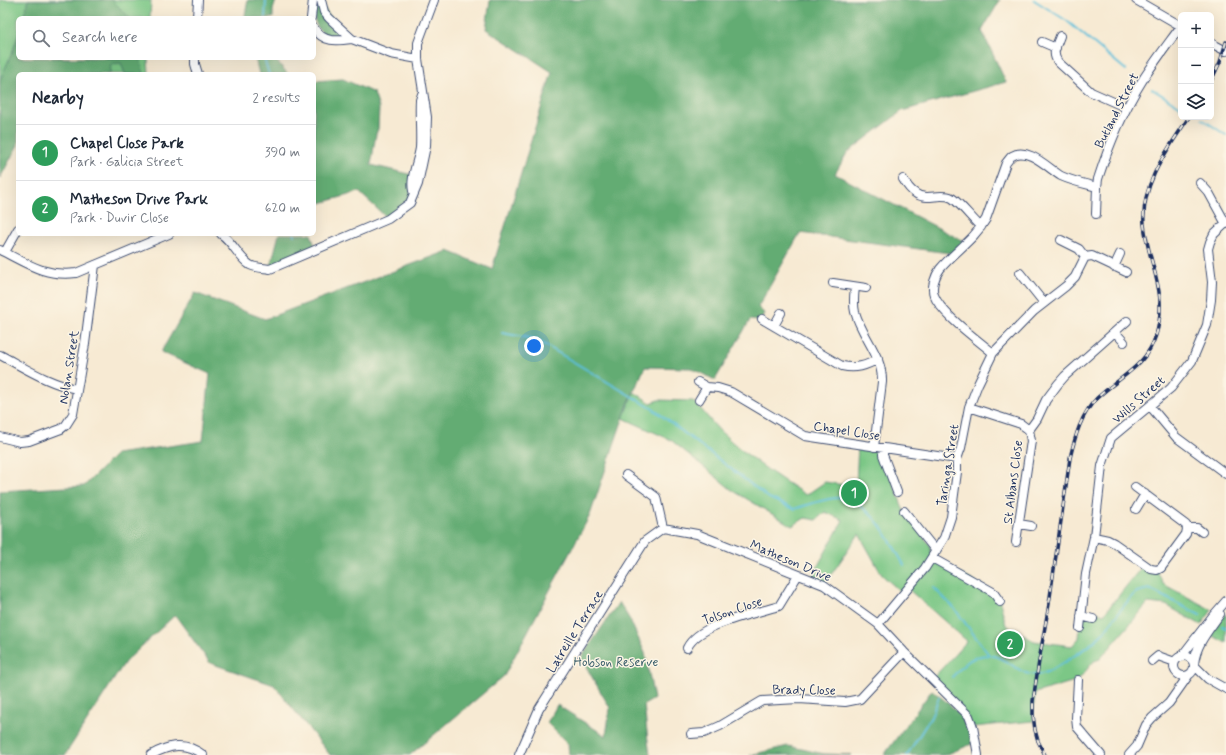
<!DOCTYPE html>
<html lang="en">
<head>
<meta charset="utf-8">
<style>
	body { margin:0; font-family:Mynerve,sans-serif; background:#f2f2f3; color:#1f2937 }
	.controls { position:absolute; right:12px; top:12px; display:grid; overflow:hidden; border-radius:6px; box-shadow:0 4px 16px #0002 }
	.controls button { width:36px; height:36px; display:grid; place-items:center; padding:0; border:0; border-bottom:1px solid #e0e1e3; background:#fff; color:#1f2937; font:20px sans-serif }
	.you { position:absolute; left:534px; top:346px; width:14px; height:14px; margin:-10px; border:3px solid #fff; border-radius:50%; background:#1a73e8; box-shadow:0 0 0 6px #1a73e833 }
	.badge { display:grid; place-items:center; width:26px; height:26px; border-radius:50%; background:#0b8043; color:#fff; font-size:13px; font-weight:700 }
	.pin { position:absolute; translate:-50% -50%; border:2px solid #fff; box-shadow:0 1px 4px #0006 }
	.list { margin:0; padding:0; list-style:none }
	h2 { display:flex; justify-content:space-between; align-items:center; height:52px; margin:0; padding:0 16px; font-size:17px }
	h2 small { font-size:13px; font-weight:400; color:#747a83 }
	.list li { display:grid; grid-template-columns:26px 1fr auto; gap:12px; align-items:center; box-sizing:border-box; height:56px; padding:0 16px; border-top:1px solid #e0e1e3 }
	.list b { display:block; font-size:15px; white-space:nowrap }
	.list p { margin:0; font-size:13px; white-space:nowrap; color:#747a83 }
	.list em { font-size:13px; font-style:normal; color:#747a83 }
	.icon { flex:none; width:22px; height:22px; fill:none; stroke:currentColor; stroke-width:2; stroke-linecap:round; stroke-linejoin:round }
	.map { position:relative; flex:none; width:1226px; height:755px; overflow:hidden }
	.search { position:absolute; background:#fff; box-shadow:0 4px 16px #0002; left:16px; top:16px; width:300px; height:44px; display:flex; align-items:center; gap:10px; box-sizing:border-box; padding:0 14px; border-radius:6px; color:#747a83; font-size:15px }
	.panel { position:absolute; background:#fff; box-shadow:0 4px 16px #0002; left:16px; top:72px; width:300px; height:164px; border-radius:6px }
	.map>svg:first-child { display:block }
	.green { fill:#7bc786; stroke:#4b7b72 }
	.forest { fill:#64ac73; stroke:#406e68 }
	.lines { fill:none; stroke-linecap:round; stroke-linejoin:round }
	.stream { stroke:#5cbfdb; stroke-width:2 }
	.minor-casing { stroke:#3c4b70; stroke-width:10 }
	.minor { stroke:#fff; stroke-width:8 }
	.rail-casing { stroke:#1b2f5e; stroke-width:3.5 }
	.rail { stroke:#fcf5e5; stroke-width:2; stroke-dasharray:6; stroke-linecap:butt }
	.labels { text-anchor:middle; stroke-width:3; stroke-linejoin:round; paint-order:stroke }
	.street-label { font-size:13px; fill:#1b2f5e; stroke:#fcf5e5 }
	.park-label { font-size:13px; fill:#385d6a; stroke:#fcf5e5 }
</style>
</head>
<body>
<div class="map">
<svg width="1226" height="755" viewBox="0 0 1226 755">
	<rect width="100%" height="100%" fill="#fcf5e5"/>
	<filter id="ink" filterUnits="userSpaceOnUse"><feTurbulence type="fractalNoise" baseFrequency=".025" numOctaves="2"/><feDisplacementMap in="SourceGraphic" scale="8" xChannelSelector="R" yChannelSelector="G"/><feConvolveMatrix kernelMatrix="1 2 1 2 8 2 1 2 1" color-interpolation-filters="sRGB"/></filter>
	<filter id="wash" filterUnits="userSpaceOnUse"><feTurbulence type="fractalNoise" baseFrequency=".012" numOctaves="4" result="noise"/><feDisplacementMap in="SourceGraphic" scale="16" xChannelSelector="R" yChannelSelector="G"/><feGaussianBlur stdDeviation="0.9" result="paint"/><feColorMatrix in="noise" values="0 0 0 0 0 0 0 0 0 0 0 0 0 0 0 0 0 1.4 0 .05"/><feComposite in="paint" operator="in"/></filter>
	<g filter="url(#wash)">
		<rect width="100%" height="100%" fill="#f7ead3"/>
		<path class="green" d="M 0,0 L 151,0 L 150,18 L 18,18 L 18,58 L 148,58 L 149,74 L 18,74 L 0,168 Z
			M 634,392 L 651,403 L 658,400 L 693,401 C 703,410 710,421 720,431 C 746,456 776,476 806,495 L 825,482 L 856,487 L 858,444 L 883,448 L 883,455 L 904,511 L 930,545 L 932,558 L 993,592 L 1000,602 L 1006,625 L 1034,641 L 1072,646 L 1079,638 L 1082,610 L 1104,614 L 1144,564 L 1157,570 L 1163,584 L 1212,610 L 1201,625 L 1166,605 L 1148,603 L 1100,659 L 1094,661 L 1078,680 L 1035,693 L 1033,721 L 973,727 L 933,678 L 967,641 L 908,589 L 903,594 L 882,575 L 859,534 L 824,585 L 810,580 L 843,520 L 825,512 L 816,520 L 805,518 L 792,526 L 732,490 L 671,440 L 623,418 Z
			M 1224,615 L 1226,615 L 1226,643 L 1211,635 Z"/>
		<path class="forest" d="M 28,0 L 112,0 L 130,18 L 23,18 Z
			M 248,0 L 276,0 L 273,10 L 273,18 L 246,18 L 245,15 Z
			M 315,0 L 318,0 L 344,35 L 338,39 C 334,37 327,36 323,33 C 313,27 313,10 315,0 Z
			M 490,0 L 1000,0 L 982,31 L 1006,82 L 902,111 L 847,153 L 835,174 L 967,243 L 956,254 L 800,233 L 758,307 L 764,313 L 760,321 L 750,320 L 715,380 L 691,368 L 645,367 L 628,404 L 590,515 L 504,676 L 410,755 L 330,755 L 274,685 L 210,663 L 175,615 L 125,662 L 65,755 L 0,755 L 0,491 L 84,486 L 116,454 L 203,441 L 210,374 L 161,352 L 195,293 L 265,319 L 448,251 L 492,269 L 552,72 L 486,29 Z
			M 18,34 L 18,58 L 140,58 L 144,74 L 125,74 L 121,63 L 111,64 L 110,74 L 18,74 L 18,145 L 0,178 L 0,80 L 14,48 Z
			M 255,58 L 274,58 L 288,74 L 259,74 Z
			M 343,79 L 374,93 L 379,108 L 378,129 L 376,134 L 371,165 L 413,175 L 414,194 L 388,219 L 359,192 L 314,205 L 314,81 Z
			M 279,234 L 311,234 L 316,249 L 270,269 Z
			M 619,602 L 630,620 L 645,653 L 654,699 L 644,705 L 648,741 L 650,755 L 569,755 L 568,744 L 547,723 L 557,705 L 606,736 L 610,708 L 581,658 Z
			M 932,690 C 955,709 965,714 972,744 L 945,755 L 884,755 Z
			M 788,746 L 824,754 L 851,755 L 750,755 Z"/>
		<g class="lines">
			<path class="stream" d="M 1034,0 L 1067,21 L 1126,70
				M 265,18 L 266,0
				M 265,58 L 265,62 L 269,74
				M 1152,89 L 1181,107
				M 1202,119 L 1226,135
				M 294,235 L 294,234
				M 502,333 L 535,339 L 653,409 L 769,498 L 794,509 C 805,506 828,497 839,498 C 872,502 890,540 904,565
				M 934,588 L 954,608 L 989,655
				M 1222,626 L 1226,628
				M 952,677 C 958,671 964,664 970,660 C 1003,642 1016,681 1041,674 C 1056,670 1093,644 1104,632 C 1110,624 1130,596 1137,592 C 1140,591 1145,590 1149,589 L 1200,615
				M 907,755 L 931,717 L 939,697"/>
		</g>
	</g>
	<g filter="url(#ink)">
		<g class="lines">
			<g class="minor-casing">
				<path id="minor" d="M 321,0 L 324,12 L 329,18 L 352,39 L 391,54 L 418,59
					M 1136,0 L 1181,26
					M 197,18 L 198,0
					M 311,18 L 313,0
					M 314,28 C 323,43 337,41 352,39
					M 1060,36 C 1057,45 1051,53 1058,62 L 1091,92 L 1127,108
					M 1042,42 L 1056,48
					M 1211,43 L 1226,51
					M 195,58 L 195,64 L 198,74
					M 903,179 C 906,184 910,190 915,193 C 926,202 940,192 952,198 C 961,204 973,220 981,227
					M 1200,183 L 1209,193 L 1226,224
					M 413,191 C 410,177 418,162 420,148 C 421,132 419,116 420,100 L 422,94
					M 1096,214 L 1097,187 L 1098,179 C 1109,145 1123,111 1142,81 C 1154,62 1168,44 1181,26
					M 221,234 C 233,242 238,257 250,265 C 255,268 264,268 270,269 L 388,219 L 410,203 L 418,184 L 426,146 L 427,117 L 418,59 L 418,43 L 434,0
					M 1061,240 L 1079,249 L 1085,257
					M 0,250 C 26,263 45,277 76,273 L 169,234
					M 5,252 L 18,229
					M 1114,267 L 1120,254
					M 1020,273 L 1044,303
					M 833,283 L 866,288
					M 855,287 C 854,295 853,304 855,312 C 862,337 883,356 882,382 L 874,447
					M 762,319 L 842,366 C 856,369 866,366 878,359
					M 774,326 L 781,313
					M 1115,332 L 1124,342
					M 993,353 C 978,340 940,313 934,295 C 931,287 935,276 940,269 C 955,251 974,240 986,219 L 1006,163 C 1008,161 1010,157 1012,156 C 1028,146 1049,169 1061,176 C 1072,181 1085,184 1097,187
					M 0,355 C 25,368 49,384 77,389
					M 698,382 L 707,387 L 718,388 L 731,392 L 805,436 L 957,459
					M 699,400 L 707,387
					M 1150,406 L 1176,437 L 1226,474
					M 969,407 L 1021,424 L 1029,430
					M 0,437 L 20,442 L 29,441 L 61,429 L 66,425 L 73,414 L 85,344 L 95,265
					M 883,448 L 883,455 L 897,492
					M 626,475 L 656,497 L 663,528
					M 1136,509 L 1145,494
					M 904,511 L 936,551
					M 1019,524 L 1031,526
					M 663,528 L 697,534 L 824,585 L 878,624 L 904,652 L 969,716 L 973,727 L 978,755
					M 1187,528 L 1197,528 L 1202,532
					M 1094,537 L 1108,540 L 1114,543 L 1151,569 L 1157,570 L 1161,568 L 1186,534 L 1187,529 L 1186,525 L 1135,487
					M 1016,542 L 1031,441 L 1029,430 L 1037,419 L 1046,400 L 1058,384 L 1065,376 L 1127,321
					M 932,558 L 993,592 L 1000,602
					M 1081,616 L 1093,619
					M 878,624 L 925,568 L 944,538 L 951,517 L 957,472 L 957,459 L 961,448 L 969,407 L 978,384 L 993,353 L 1034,311 L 1066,286 L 1075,277 L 1085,257 L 1092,256 L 1126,272
					M 1080,628 L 1086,574 L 1094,537 L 1102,466 L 1111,438 L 1171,388 L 1192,361 L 1207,325 L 1211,300 L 1212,282 L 1208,249 L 1210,242 L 1214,234 L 1226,223
					M 687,648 C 699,623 754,614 779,606 L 798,575
					M1174 666a10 10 0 1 1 20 0a10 10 0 1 1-20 0Z
					M 1181,657 L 1212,617 L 1226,601
					M 1152,661 L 1158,656 L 1175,662
					M 1194,664 C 1196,644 1209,630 1220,614
					M 1194,665 L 1208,679 L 1226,689
					M 1078,680 L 1076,718 L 1077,727 L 1101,755
					M 691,734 L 704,733 L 720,726 L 762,701 L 799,699 L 845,702 L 860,699 L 904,652
					M 151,755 C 169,745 185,741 203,755
					M 519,755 L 539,709 L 645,541 L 663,528
					M 1129,755 L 1137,746 L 1146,725 L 1152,718 L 1169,703 L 1188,676"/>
			</g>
			<use href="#minor" class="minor"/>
			<g class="rail-casing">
				<path id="rail" d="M 1211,81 L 1220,62 L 1226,42
					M 1045,755 L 1038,741 L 1035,730 L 1033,715 L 1033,701 L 1039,661 L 1049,604 L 1070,458 C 1075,437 1081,414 1097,398 C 1119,377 1146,367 1156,335 C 1169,292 1148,264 1144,224 C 1141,183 1168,149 1189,117"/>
			</g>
			<use href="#rail" class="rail"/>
		</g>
	</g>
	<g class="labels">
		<g class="street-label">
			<text transform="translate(1116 110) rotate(-63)" y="5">Butland Street</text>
			<text transform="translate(68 367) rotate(-81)" y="5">Nolan Street</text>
			<text transform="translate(1138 399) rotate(-41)" y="5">Wills Street</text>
			<text transform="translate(847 430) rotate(9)" y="5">Chapel Close</text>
			<text transform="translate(947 465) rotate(-81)" y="5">Taringa Street</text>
			<text transform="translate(1012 482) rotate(-83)" y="5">St Albans Close</text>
			<text transform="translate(791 560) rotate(23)" y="5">Matheson Drive</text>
			<text transform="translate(732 610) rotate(-19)" y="5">Tolson Close</text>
			<text transform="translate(574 631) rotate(-58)" y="5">Latreille Terrace</text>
			<text transform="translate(804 689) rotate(1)" y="5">Brady Close</text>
		</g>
		<g class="park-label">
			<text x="616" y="666">Hobson Reserve</text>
		</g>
	</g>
</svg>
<div class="controls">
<button>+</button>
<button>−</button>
<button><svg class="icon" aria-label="layers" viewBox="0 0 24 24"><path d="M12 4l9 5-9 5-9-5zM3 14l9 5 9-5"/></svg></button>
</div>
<div class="you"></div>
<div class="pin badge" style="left:854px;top:493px;background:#2e9e5b">1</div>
<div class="pin badge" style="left:1010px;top:644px;background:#2e9e5b">2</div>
<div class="search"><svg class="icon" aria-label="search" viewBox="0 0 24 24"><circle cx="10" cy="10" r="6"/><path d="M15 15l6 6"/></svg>Search here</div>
<section class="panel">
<h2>Nearby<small>2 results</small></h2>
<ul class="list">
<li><span class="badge" style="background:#2e9e5b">1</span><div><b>Chapel Close Park</b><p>Park · Galicia Street</p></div><em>390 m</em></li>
<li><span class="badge" style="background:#2e9e5b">2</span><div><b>Matheson Drive Park</b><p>Park · Duvir Close</p></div><em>620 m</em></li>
</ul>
</section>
</div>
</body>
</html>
